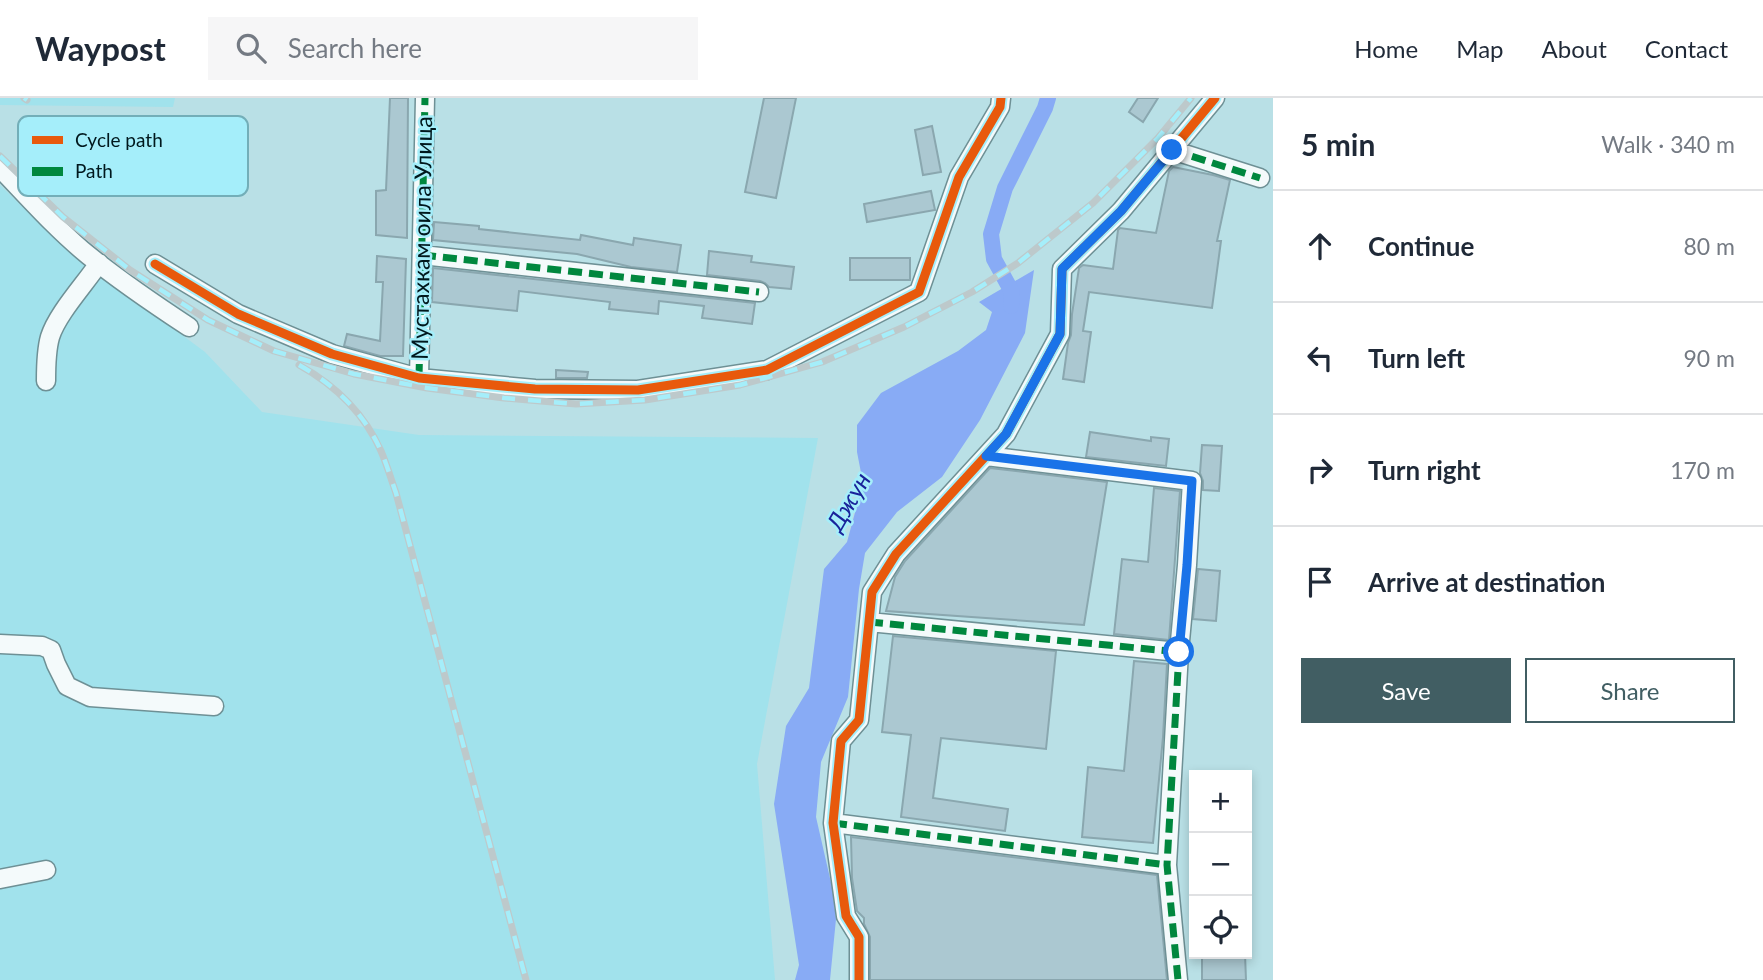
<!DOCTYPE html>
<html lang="en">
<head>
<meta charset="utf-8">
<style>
	body { margin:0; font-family:Lato,sans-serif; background:#f6f6f7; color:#1f2937 }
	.controls { position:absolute; right:21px; bottom:21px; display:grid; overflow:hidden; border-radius:0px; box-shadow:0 4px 10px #0003 }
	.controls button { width:63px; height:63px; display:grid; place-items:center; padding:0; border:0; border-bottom:2px solid #e0e1e3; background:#fff; color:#1f2937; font:35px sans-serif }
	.stop { position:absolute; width:21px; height:21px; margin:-16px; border:5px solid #1a73e8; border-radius:50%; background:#fff }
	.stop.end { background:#1a73e8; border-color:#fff; box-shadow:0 2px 7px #0008 }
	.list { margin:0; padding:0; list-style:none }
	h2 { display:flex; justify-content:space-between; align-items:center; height:91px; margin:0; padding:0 28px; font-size:30px }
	h2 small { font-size:23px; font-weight:400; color:#747a83 }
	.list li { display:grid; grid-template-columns:46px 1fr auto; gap:21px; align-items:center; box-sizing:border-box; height:112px; padding:0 28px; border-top:2px solid #e0e1e3 }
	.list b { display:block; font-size:26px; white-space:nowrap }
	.list em { font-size:23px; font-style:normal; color:#747a83 }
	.actions { display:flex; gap:14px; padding:21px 28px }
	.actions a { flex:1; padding:16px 0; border:2px solid #415e63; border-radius:0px; text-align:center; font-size:24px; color:#415e63 }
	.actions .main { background:#415e63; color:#fff }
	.icon { flex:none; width:38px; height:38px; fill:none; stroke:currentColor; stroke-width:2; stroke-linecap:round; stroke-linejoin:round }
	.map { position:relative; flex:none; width:1273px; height:882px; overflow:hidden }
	header { display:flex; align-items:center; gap:42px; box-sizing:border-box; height:98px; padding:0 35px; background:#fff; border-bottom:2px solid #e0e1e3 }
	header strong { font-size:33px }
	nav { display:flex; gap:38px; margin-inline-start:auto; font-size:24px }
	.search { width:490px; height:63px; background:#f6f6f7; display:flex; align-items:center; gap:18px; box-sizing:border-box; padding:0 24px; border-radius:0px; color:#747a83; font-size:26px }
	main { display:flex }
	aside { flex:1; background:#fff }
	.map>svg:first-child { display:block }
	.built { fill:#a1e2ec }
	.water { fill:#88abf5 }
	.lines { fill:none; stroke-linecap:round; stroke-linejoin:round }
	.canal { stroke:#88abf5; stroke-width:16 }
	.building { fill:#abc8d1; stroke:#8aa7af; stroke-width:2 }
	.minor-casing { stroke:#6e9095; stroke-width:21 }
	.minor { stroke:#f4fafb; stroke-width:18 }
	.rail-casing { stroke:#bdc9cb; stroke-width:7 }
	.rail { stroke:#a5eefa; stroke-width:4.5; stroke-dasharray:13; stroke-linecap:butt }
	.quiet { stroke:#00873e; stroke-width:7; stroke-dasharray:14 7; stroke-linecap:butt }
	.cycleway-casing { stroke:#a5eefa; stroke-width:13 }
	.cycleway { stroke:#e8590c; stroke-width:9 }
	.route { stroke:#1a73e8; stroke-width:9 }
	.labels { text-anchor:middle; stroke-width:5; stroke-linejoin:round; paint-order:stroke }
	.street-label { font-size:23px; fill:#00181d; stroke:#a5eefa }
	.water-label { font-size:24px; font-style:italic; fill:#19239a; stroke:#a5eefa }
	.key { fill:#a5eefa; stroke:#73aeb8; stroke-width:2 }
	.key-label { font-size:19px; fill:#00181d }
</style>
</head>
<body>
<header>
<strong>Waypost</strong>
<div class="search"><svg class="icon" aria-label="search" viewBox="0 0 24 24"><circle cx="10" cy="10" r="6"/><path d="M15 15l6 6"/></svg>Search here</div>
<nav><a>Home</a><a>Map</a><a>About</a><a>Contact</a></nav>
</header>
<main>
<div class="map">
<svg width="1273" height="882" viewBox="0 0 1273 882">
	<rect width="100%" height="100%" fill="#b9e0e6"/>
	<path class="built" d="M 0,0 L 175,0 L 173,9 L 0,7 Z
		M 0,87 L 65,150 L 205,254 L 262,314 L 419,337 L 818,340 L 757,666 L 775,882 L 0,882 Z"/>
	<path class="water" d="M 1034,172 L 1025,235 L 980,322 L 942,379 L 897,414 L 865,455 L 859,491 L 848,599 L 821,664 L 816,719 L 832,789 L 836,821 L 830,882 L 795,882 L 799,867 L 774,706 L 786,628 L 809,590 L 824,471 L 847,444 L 863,385 L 857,354 L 857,327 L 881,295 L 958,253 L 986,232 L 992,214 L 979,204 Z"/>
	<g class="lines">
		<path class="canal" d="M 1011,208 L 1012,194 L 994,161 L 991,136 L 1005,90 L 1045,10 L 1048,0"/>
	</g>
	<path class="building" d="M 390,0 L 408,0 L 407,140 L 376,137 L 376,93 L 386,92 Z
		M 764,0 L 796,0 L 776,100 L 745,94 Z
		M 1138,0 L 1158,0 L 1143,24 L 1129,14 Z
		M 932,28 L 941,74 L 923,77 L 915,32 Z
		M 1173,69 L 1213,77 L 1230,82 L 1217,143 L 1221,143 L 1212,210 L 1089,194 L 1083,233 L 1091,234 L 1084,284 L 1063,281 L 1068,245 L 1071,237 L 1072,216 L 1079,170 L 1083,167 L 1113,171 L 1118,132 L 1120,130 L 1156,135 L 1169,73 Z
		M 931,93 L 935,112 L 867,124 L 864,106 Z
		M 434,124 L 479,128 L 479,131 L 580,142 L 581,137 L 633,147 L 634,140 L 681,147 L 677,174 L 631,169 L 577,156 L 433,142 Z
		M 709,153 L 752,158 L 751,164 L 794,169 L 791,191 L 769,189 L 765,185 L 760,183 L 707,177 Z
		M 377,158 L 406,161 L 403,258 L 380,258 L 344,248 L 347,236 L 380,243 L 383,184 L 376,184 Z
		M 850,160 L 910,160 L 910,182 L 850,182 Z
		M 433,170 L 755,205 L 752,226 L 702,220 L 704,208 L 659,203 L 658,216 L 609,211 L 610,204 L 519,193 L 517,213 L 432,204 Z
		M 556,272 L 588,274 L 587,280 L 556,280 Z
		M 1090,334 L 1151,343 L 1151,339 L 1169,341 L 1166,368 L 1086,359 Z
		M 1202,347 L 1222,348 L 1219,393 L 1203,392 L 1203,383 L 1200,375 Z
		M 990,370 L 1107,384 L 1084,527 L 886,513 L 895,479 L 905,463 Z
		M 1154,390 L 1180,393 L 1169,542 L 1114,536 L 1122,461 L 1148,464 Z
		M 1198,471 L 1220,473 L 1216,523 L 1193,521 Z
		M 893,538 L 1056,553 L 1046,651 L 941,640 L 933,700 L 1008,711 L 1005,733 L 901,719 L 911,637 L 882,634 Z
		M 1134,563 L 1167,566 L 1163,639 L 1153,745 L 1082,739 L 1088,669 L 1124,673 Z
		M 851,739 L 1157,777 L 1167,882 L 870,882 L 870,839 L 864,826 L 864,820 L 857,813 L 852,780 Z
		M 1202,856 L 1245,856 L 1246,882 L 1202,882 Z"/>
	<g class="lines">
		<g class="minor-casing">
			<path id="minor" d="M 1172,52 L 1260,80
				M 0,70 C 28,99 56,131 88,157 C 120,183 154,206 189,229
				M 422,157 L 759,194
				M 155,166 L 238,216 L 332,256 L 419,280 L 535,291 L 638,292 L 767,272 L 919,194 L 959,79 L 1000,9 L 1001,0
				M 419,280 L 425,0
				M 46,283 C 46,269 46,253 50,239 C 57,216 85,186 99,165
				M 986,358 L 1192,383 L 1187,467 L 1179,554 L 1167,767 L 1178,882
				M 869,524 L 1179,554
				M 0,546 L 42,548 L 51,552 L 56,566 L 67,588 L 90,599 L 214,608
				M 833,725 L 1167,767
				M 0,781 L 46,772
				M 859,882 L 859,839 L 846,818 L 833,725 L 841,643 L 859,622 L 872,494 L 896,456 L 1006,336 L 1060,236 L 1062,171 L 1121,113 L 1215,0"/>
		</g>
		<use href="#minor" class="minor"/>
		<g class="rail-casing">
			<path id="rail" d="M 24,0 L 27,2
				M 0,58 L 63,119 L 130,172 L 208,222 L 274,253 L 354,276 L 427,290 L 504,300 L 576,306 L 645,302 L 740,287 L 822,264 L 904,229 L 972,194 L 1018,165 L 1093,105 L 1158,40 L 1191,0
				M 299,267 C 335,287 364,315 381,353 C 387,367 391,381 396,395 L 526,882"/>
		</g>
		<use href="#rail" class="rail"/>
		<path class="quiet" d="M 1172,52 L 1260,80
			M 422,157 L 759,194
			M 419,280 L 425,0
			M 986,358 L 1192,383 L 1187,467 L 1179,554 L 1167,767 L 1178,882
			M 869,524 L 1179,554
			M 833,725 L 1167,767"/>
		<g class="cycleway-casing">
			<path id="cycleway" d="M 155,166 L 238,216 L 332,256 L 419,280 L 535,291 L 638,292 L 767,272 L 919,194 L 959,79 L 1000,9 L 1001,0
				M 859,882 L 859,839 L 846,818 L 833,725 L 841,643 L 859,622 L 872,494 L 896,456 L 1006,336 L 1060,236 L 1062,171 L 1121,113 L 1215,0"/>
		</g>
		<use href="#cycleway" class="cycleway"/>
	</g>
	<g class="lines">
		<path class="route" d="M 1172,52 L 1121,113 L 1062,171 L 1060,236 L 1006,336 L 986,358 L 1192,383 L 1187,467 L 1179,554"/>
	</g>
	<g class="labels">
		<g class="street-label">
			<text transform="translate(422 140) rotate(-89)" y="8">Мустахкам оила Улица</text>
		</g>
		<g class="water-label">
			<text transform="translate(849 404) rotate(-60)" y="8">Джун</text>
		</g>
	</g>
	<rect x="18" y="18" width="230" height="80" rx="10" class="key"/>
	<rect x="32" y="38" width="31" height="8" fill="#e8590c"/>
	<rect x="32" y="69" width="31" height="9" fill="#00873e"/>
	<g class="key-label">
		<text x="75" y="49">Cycle path</text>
		<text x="75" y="80">Path</text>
	</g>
</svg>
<div class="controls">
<button>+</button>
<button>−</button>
<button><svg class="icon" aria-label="locate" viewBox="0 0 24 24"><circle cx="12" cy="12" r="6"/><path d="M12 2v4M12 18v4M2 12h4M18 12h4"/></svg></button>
</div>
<div class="stop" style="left:1179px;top:554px"></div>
<div class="stop end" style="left:1172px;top:52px"></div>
</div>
<aside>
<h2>5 min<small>Walk · 340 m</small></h2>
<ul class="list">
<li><svg class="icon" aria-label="ahead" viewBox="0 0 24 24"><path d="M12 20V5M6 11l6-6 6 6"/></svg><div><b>Continue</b></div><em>80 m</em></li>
<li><svg class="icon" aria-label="left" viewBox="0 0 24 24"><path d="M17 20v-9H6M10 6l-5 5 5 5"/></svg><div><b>Turn left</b></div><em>90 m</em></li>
<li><svg class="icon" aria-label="right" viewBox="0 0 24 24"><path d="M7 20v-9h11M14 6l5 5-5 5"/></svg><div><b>Turn right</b></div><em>170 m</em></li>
<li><svg class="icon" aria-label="arrive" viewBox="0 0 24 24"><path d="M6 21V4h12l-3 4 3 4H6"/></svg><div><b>Arrive at destination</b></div></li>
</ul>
<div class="actions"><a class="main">Save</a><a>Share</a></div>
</aside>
</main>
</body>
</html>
